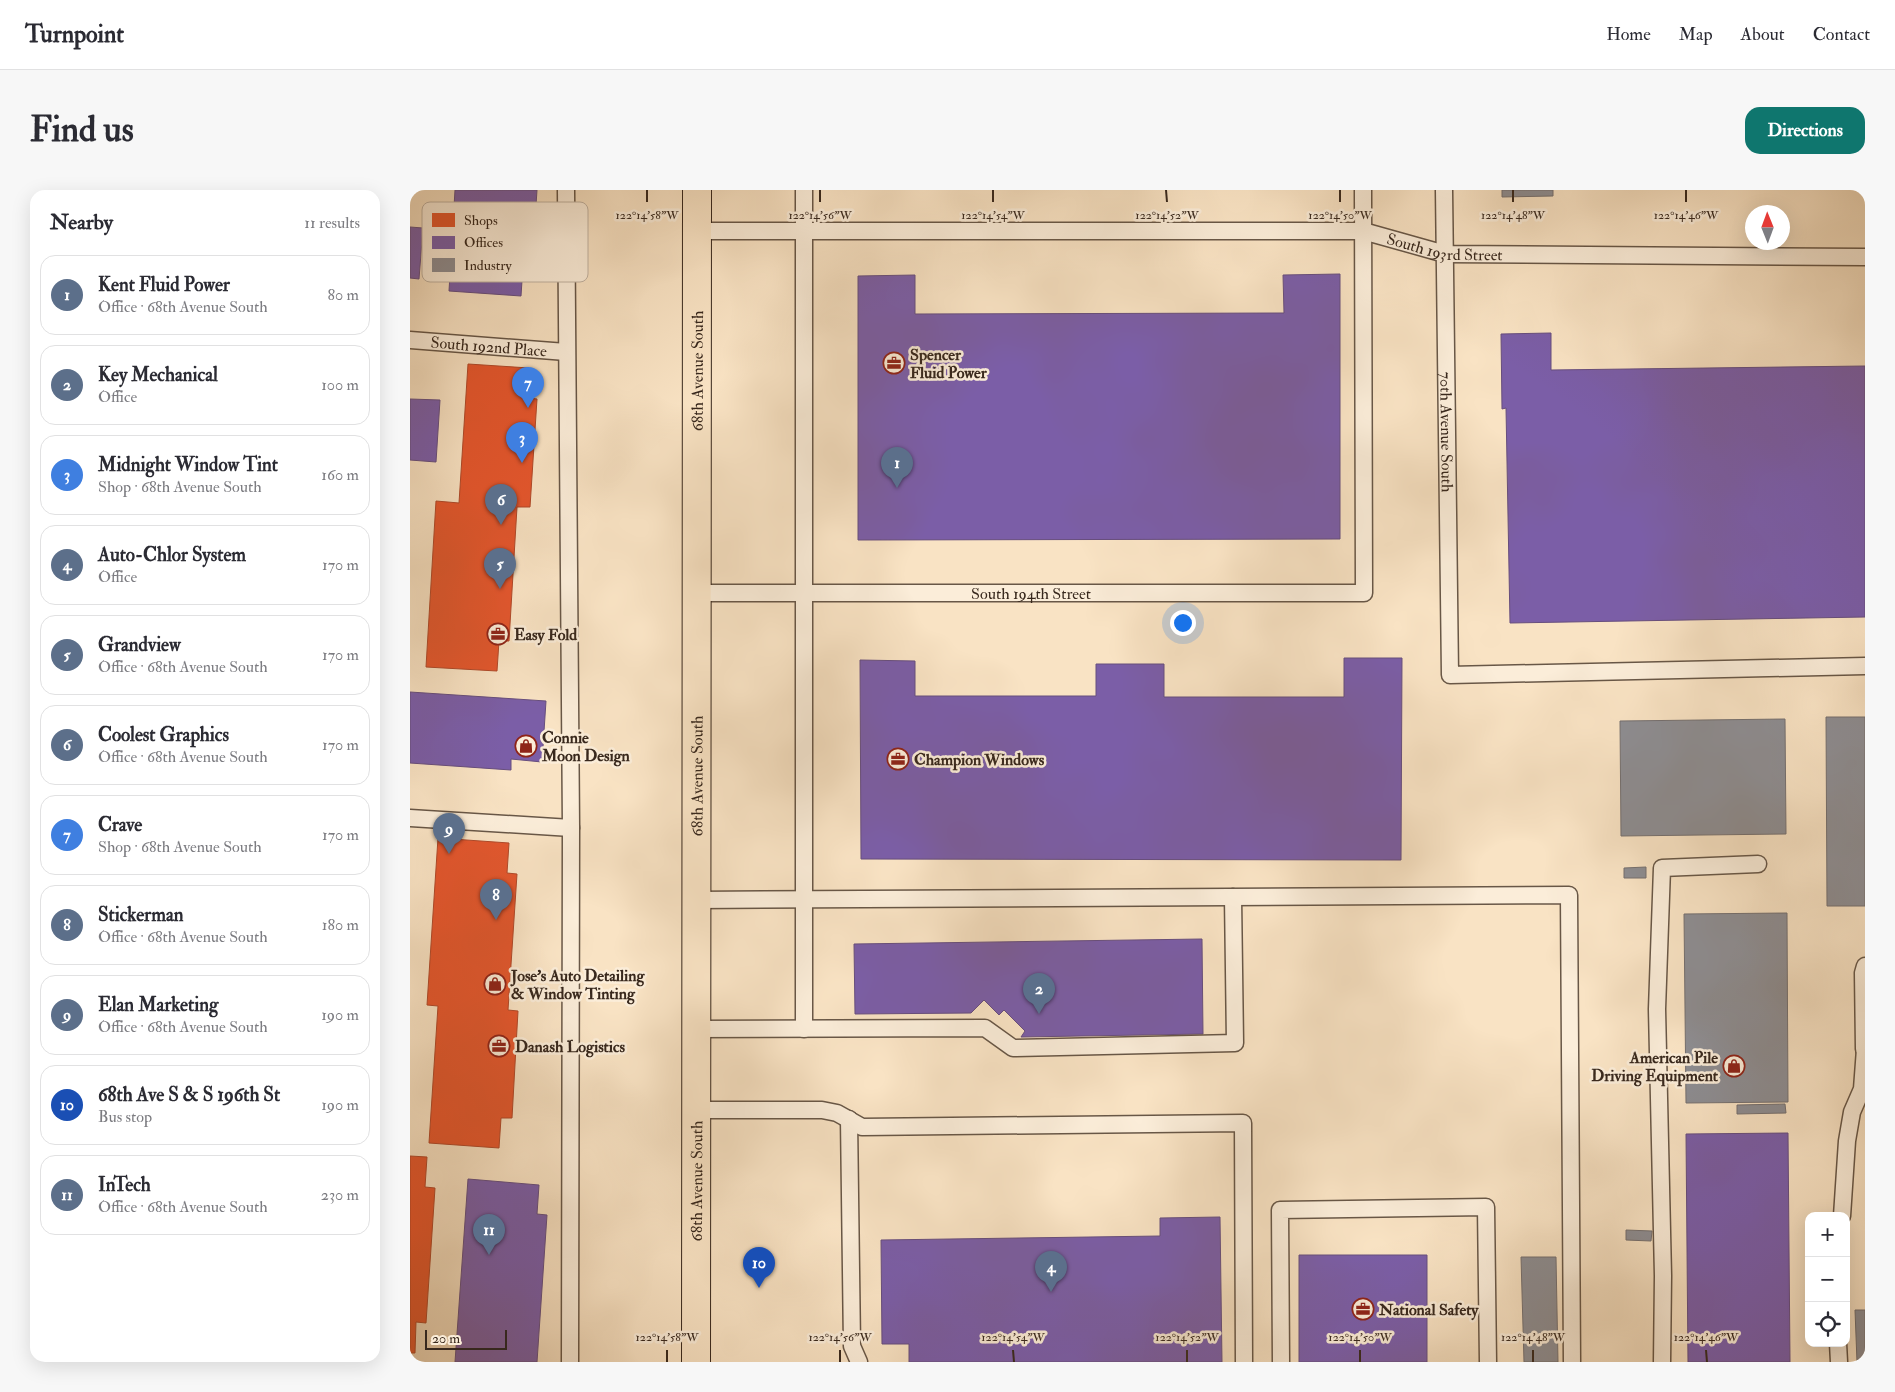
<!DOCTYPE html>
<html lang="en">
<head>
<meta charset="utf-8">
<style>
	body { margin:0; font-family:"IM FELL Double Pica",serif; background:#f7f7f7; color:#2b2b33 }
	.controls { position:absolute; right:15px; bottom:15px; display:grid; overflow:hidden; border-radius:10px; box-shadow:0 5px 20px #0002 }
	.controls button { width:45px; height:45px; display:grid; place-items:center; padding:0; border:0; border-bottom:1px solid #e1e1e2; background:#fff; color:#2b2b33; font:25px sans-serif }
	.compass { position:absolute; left:1335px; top:15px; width:45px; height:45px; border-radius:50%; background:#fff; box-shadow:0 5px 20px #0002; rotate:359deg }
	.scale { position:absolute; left:15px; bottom:12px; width:82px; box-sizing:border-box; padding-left:5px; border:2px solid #38281d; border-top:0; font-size:14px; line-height:18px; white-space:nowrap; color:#38281d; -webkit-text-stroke:4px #fbedd9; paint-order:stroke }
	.you { position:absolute; left:772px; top:432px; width:18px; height:18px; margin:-12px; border:4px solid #fff; border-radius:50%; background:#1a73e8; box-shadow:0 0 0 8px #1a73e833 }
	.badge { display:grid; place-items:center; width:32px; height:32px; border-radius:50%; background:#0f766e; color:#fff; font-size:16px; font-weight:700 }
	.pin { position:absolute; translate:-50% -41px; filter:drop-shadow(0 1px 2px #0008) }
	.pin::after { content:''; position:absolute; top:26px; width:18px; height:15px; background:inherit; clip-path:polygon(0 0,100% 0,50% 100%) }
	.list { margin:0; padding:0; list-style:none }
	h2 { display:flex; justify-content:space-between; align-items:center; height:65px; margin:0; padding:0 20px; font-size:21px }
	h2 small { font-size:16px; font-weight:400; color:#7c7c81 }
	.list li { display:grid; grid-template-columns:32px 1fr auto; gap:15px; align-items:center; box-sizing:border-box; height:80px; margin:0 10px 10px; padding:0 10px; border:1px solid #e1e1e2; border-radius:15px }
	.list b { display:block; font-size:19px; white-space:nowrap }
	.list p { margin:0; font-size:16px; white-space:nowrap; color:#7c7c81 }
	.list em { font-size:16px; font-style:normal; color:#7c7c81 }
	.icon { flex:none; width:28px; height:28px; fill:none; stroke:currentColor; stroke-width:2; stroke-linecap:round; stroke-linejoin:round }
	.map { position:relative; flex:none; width:1455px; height:1172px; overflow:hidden; border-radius:15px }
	header { display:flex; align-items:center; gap:30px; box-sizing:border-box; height:70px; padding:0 25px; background:#fff; border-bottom:1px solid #e1e1e2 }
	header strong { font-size:24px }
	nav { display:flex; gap:28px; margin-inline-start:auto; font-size:18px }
	.intro { display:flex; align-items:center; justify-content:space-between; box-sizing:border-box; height:120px; padding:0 30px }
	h1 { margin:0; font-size:35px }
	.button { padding:12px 22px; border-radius:15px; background:#0f766e; color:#fff; font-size:18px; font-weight:700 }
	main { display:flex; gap:30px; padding:0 30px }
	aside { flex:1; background:#fff; border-radius:15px; box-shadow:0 5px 20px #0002 }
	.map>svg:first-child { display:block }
	.shops { fill:#e4572e; stroke:#b04929 }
	.offices { fill:#7b5ea7; stroke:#674e7e }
	.industry { fill:#8d8d92; stroke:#746f6f }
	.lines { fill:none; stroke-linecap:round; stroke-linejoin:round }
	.lane-casing { stroke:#685747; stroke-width:19 }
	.primary-casing { stroke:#38281d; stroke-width:30 }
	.lane { stroke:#fbedd9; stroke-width:16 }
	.primary { stroke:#f9e3c4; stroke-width:28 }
	.ticks { fill:none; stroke:#38281d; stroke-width:2 }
	.labels { text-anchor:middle; stroke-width:5; stroke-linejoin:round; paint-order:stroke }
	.street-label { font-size:16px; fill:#38281d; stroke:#fbedd9 }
	.poi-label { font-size:16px; font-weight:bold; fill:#38281d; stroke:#fbedd9; text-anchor:start }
	.key { fill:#fbedd9; stroke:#c0b2a1; stroke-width:1 }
	.key-label { font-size:14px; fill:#38281d }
	.ticks-label { font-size:12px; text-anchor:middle; fill:#38281d; stroke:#fbedd9; stroke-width:5; stroke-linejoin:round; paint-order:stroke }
</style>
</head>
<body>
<header>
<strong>Turnpoint</strong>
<nav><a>Home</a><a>Map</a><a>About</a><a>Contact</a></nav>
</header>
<div class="intro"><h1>Find us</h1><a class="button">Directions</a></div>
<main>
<aside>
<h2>Nearby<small>11 results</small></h2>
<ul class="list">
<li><span class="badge" style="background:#5c6f8a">1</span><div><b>Kent Fluid Power</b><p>Office · 68th Avenue South</p></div><em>80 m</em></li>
<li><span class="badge" style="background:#5c6f8a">2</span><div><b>Key Mechanical</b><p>Office</p></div><em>100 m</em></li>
<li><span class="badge" style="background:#3f7fe0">3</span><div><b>Midnight Window Tint</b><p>Shop · 68th Avenue South</p></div><em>160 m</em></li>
<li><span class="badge" style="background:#5c6f8a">4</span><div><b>Auto-Chlor System</b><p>Office</p></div><em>170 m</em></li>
<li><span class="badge" style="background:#5c6f8a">5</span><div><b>Grandview</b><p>Office · 68th Avenue South</p></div><em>170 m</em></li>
<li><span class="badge" style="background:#5c6f8a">6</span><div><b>Coolest Graphics</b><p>Office · 68th Avenue South</p></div><em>170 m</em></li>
<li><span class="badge" style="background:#3f7fe0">7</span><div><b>Crave</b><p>Shop · 68th Avenue South</p></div><em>170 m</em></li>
<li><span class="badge" style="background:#5c6f8a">8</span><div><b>Stickerman</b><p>Office · 68th Avenue South</p></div><em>180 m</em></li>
<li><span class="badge" style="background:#5c6f8a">9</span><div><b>Elan Marketing</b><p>Office · 68th Avenue South</p></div><em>190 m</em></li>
<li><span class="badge" style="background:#1a4fb4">10</span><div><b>68th Ave S &amp; S 196th St</b><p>Bus stop</p></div><em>190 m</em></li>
<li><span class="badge" style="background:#5c6f8a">11</span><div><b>InTech</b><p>Office · 68th Avenue South</p></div><em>230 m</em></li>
</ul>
</aside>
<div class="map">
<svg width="1455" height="1172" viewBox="0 0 1455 1172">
	<rect width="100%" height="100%" fill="#f9e3c4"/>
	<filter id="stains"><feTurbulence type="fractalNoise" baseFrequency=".004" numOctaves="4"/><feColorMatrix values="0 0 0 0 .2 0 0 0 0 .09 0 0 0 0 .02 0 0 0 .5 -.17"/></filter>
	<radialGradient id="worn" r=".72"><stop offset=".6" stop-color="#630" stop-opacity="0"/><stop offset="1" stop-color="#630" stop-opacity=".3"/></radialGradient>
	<path class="shops" d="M 58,174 L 119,178 L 118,208 L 127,209 L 120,317 L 107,317 L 99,451 L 89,451 L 87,481 L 16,477 L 26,311 L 49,313 Z
		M 28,648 L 99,653 L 97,683 L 107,684 L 98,820 L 108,821 L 102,928 L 91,928 L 89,958 L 19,953 L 28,816 L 17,815 Z
		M 0,966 L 17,967 L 15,997 L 25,998 L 16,1133 L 6,1132 L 5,1163 L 0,1163 Z"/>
	<path class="offices" d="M 45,0 L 127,0 L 122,76 L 113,75 L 111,106 L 39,101 Z
		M 0,37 L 13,38 L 9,89 L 0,88 Z
		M 930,84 L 930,349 L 448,350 L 448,86 L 505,85 L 505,124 L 874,123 L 873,85 Z
		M 1141,143 L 1141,180 L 1455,176 L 1455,427 L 1100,433 L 1096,218 L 1092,219 L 1091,144 Z
		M 0,209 L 30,210 L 26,272 L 0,270 Z
		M 934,468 L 992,468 L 991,670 L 451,669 L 450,470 L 505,471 L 505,506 L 686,506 L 686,474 L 754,474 L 754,507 L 934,507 Z
		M 0,502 L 136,511 L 132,572 L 101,569 L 101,580 L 0,573 Z
		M 792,749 L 793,844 L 611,847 L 615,841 L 594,820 L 589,825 L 574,810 L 561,823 L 445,824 L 444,754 Z
		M 1378,943 L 1380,1172 L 1278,1172 L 1276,944 Z
		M 58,989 L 129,995 L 127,1024 L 137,1025 L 127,1172 L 45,1172 Z
		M 810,1027 L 812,1172 L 499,1172 L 499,1154 L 472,1154 L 471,1050 L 750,1046 L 750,1028 Z
		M 889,1065 L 1017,1065 L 1017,1172 L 889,1172 Z"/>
	<path class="industry" d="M 1092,0 L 1143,0 L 1143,6 L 1092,7 Z
		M 1416,527 L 1455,527 L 1455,716 L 1417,716 Z
		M 1375,529 L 1376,644 L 1211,646 L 1210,531 Z
		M 1236,677 L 1236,688 L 1214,688 L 1214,678 Z
		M 1377,723 L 1378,912 L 1276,913 L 1274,724 Z
		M 1375,914 L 1376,923 L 1327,924 L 1327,915 Z
		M 1216,1040 L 1242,1041 L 1241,1051 L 1216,1050 Z
		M 1111,1067 L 1146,1067 L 1148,1172 L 1114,1172 Z
		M 1445,1120 L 1455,1120 L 1455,1172 L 1447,1172 Z"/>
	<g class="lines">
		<g class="lane-casing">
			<g id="lane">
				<path d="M 156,0 L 161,638 L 160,1172"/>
				<path d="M 394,0 L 394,839"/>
				<path id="s1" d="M 1034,0 L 1040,485 L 1455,476"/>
				<path id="s2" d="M 286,41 L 953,41 L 1035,64 L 1455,67"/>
				<path id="s3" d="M 0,150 L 156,162"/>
				<path id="s4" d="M 287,403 L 954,403 L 953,0"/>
				<path d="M 0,628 L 161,638"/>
				<path d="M 286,710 L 1159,705 L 1162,1172"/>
				<path d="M 286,839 L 575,838 L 603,858 L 825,853 L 823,707"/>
				<path d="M 1454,859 L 1453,783 L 1455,776"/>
				<path d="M 286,920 L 412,920 L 427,923 L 452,937 L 833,933 L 834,1172"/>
				<path d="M 439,929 L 442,1156 L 449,1172"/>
				<path d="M 1432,1026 L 1437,951 L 1442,922 L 1452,899 L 1455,859"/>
				<path d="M 1428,1153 L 1429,1172"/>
				<path d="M 871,1172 L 870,1020 L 1076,1017 L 1078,1172"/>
				<path d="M 1252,1172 L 1253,1086 L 1247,819 L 1252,678 L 1348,674"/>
			</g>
		</g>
		<g class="primary-casing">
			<g id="primary">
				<path id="s5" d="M 286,1172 L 287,0"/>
			</g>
		</g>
		<use href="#lane" class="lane"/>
		<use href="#primary" class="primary"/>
	</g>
	<path class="ticks" d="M 237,0 L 237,12M 410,0 L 410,12M 583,0 L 583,12M 756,0 L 757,12M 930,0 L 930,12M 1103,0 L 1103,12M 1276,0 L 1276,12M 257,1160 L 257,1172M 430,1160 L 430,1172M 603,1160 L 604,1172M 777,1160 L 777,1172M 950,1160 L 950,1172M 1123,1160 L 1123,1172M 1296,1160 L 1297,1172"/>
	<defs>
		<g id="office-ring" transform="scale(1.125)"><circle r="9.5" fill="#fbedd9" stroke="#8f2418" stroke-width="1.5"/><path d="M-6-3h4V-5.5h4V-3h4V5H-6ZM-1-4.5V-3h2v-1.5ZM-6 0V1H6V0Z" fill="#8f2418"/></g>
		<g id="shop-ring" transform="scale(1.125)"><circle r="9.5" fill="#fbedd9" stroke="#8f2418" stroke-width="1.5"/><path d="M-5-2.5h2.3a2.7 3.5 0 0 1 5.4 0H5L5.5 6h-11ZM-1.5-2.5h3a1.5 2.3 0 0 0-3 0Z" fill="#8f2418"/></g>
	</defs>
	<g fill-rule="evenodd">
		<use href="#office-ring" x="484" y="173"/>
		<use href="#office-ring" x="88" y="444"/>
		<use href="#shop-ring" x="116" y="556"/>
		<use href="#office-ring" x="488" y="569"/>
		<use href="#shop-ring" x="85" y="794"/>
		<use href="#office-ring" x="89" y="856"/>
		<use href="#shop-ring" x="1324" y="876"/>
		<use href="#office-ring" x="953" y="1119"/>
	</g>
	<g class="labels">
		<g class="street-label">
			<text dy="6" stroke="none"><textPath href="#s2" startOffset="751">South 193rd Street</textPath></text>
			<text dy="6" stroke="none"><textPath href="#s3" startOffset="79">South 192nd Place</textPath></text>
			<text dy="6" stroke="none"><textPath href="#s5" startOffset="991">68th Avenue South</textPath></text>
			<text dy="6" stroke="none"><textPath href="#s1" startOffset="242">70th Avenue South</textPath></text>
			<text dy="6" stroke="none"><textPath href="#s4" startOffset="334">South 194th Street</textPath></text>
			<text dy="6" stroke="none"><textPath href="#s5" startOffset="586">68th Avenue South</textPath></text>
			<text dy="6" stroke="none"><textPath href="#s5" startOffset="181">68th Avenue South</textPath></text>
		</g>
		<g class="poi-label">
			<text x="500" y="170">Spencer<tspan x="500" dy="18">Fluid Power</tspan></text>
			<text x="104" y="450">Easy Fold</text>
			<text x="132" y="553">Connie<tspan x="132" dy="18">Moon Design</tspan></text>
			<text x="504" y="575">Champion Windows</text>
			<text x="101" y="791">Jose's Auto Detailing<tspan x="101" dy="18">&amp; Window Tinting</tspan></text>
			<text x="105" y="862">Danash Logistics</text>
			<text x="1308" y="873" text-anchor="end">American Pile<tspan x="1308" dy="18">Driving Equipment</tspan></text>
			<text x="969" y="1125">National Safety</text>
		</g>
	</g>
	<rect x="12" y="12" width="166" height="80" rx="8" class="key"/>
	<rect x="22" y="23" width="23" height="14" fill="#e4572e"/>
	<rect x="22" y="46" width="23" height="13" fill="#7b5ea7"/>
	<rect x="22" y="68" width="23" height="14" fill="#8d8d92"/>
	<g class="key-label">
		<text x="54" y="35">Shops</text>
		<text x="54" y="57">Offices</text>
		<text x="54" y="80">Industry</text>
	</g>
	<g class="ticks-label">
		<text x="237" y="29">122°14'58"W</text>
		<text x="410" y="29">122°14'56"W</text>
		<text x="583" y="29">122°14'54"W</text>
		<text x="757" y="29">122°14'52"W</text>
		<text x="930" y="29">122°14'50"W</text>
		<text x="1103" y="29">122°14'48"W</text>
		<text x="1276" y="29">122°14'46"W</text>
		<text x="257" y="1151">122°14'58"W</text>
		<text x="430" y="1151">122°14'56"W</text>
		<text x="603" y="1151">122°14'54"W</text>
		<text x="777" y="1151">122°14'52"W</text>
		<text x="950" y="1151">122°14'50"W</text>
		<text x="1123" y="1151">122°14'48"W</text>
		<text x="1296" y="1151">122°14'46"W</text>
	</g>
	<rect width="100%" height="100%" filter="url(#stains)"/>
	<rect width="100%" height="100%" fill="url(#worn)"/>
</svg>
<div class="controls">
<button>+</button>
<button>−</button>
<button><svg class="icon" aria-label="locate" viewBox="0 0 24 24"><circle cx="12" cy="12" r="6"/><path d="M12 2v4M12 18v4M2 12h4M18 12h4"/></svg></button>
</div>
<svg class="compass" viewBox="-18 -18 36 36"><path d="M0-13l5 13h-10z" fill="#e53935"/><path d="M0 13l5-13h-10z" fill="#7c7c81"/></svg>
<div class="scale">20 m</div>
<div class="you"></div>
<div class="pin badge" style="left:487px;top:298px;background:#5c6f8a">1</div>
<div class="pin badge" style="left:629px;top:824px;background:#5c6f8a">2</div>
<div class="pin badge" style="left:112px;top:273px;background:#3f7fe0">3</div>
<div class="pin badge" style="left:641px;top:1102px;background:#5c6f8a">4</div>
<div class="pin badge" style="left:90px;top:399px;background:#5c6f8a">5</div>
<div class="pin badge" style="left:91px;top:335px;background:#5c6f8a">6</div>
<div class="pin badge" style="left:118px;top:218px;background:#3f7fe0">7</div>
<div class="pin badge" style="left:86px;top:730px;background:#5c6f8a">8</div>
<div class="pin badge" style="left:39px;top:664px;background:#5c6f8a">9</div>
<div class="pin badge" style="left:349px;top:1098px;background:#1a4fb4">10</div>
<div class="pin badge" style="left:79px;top:1065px;background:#5c6f8a">11</div>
</div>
</main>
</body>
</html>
